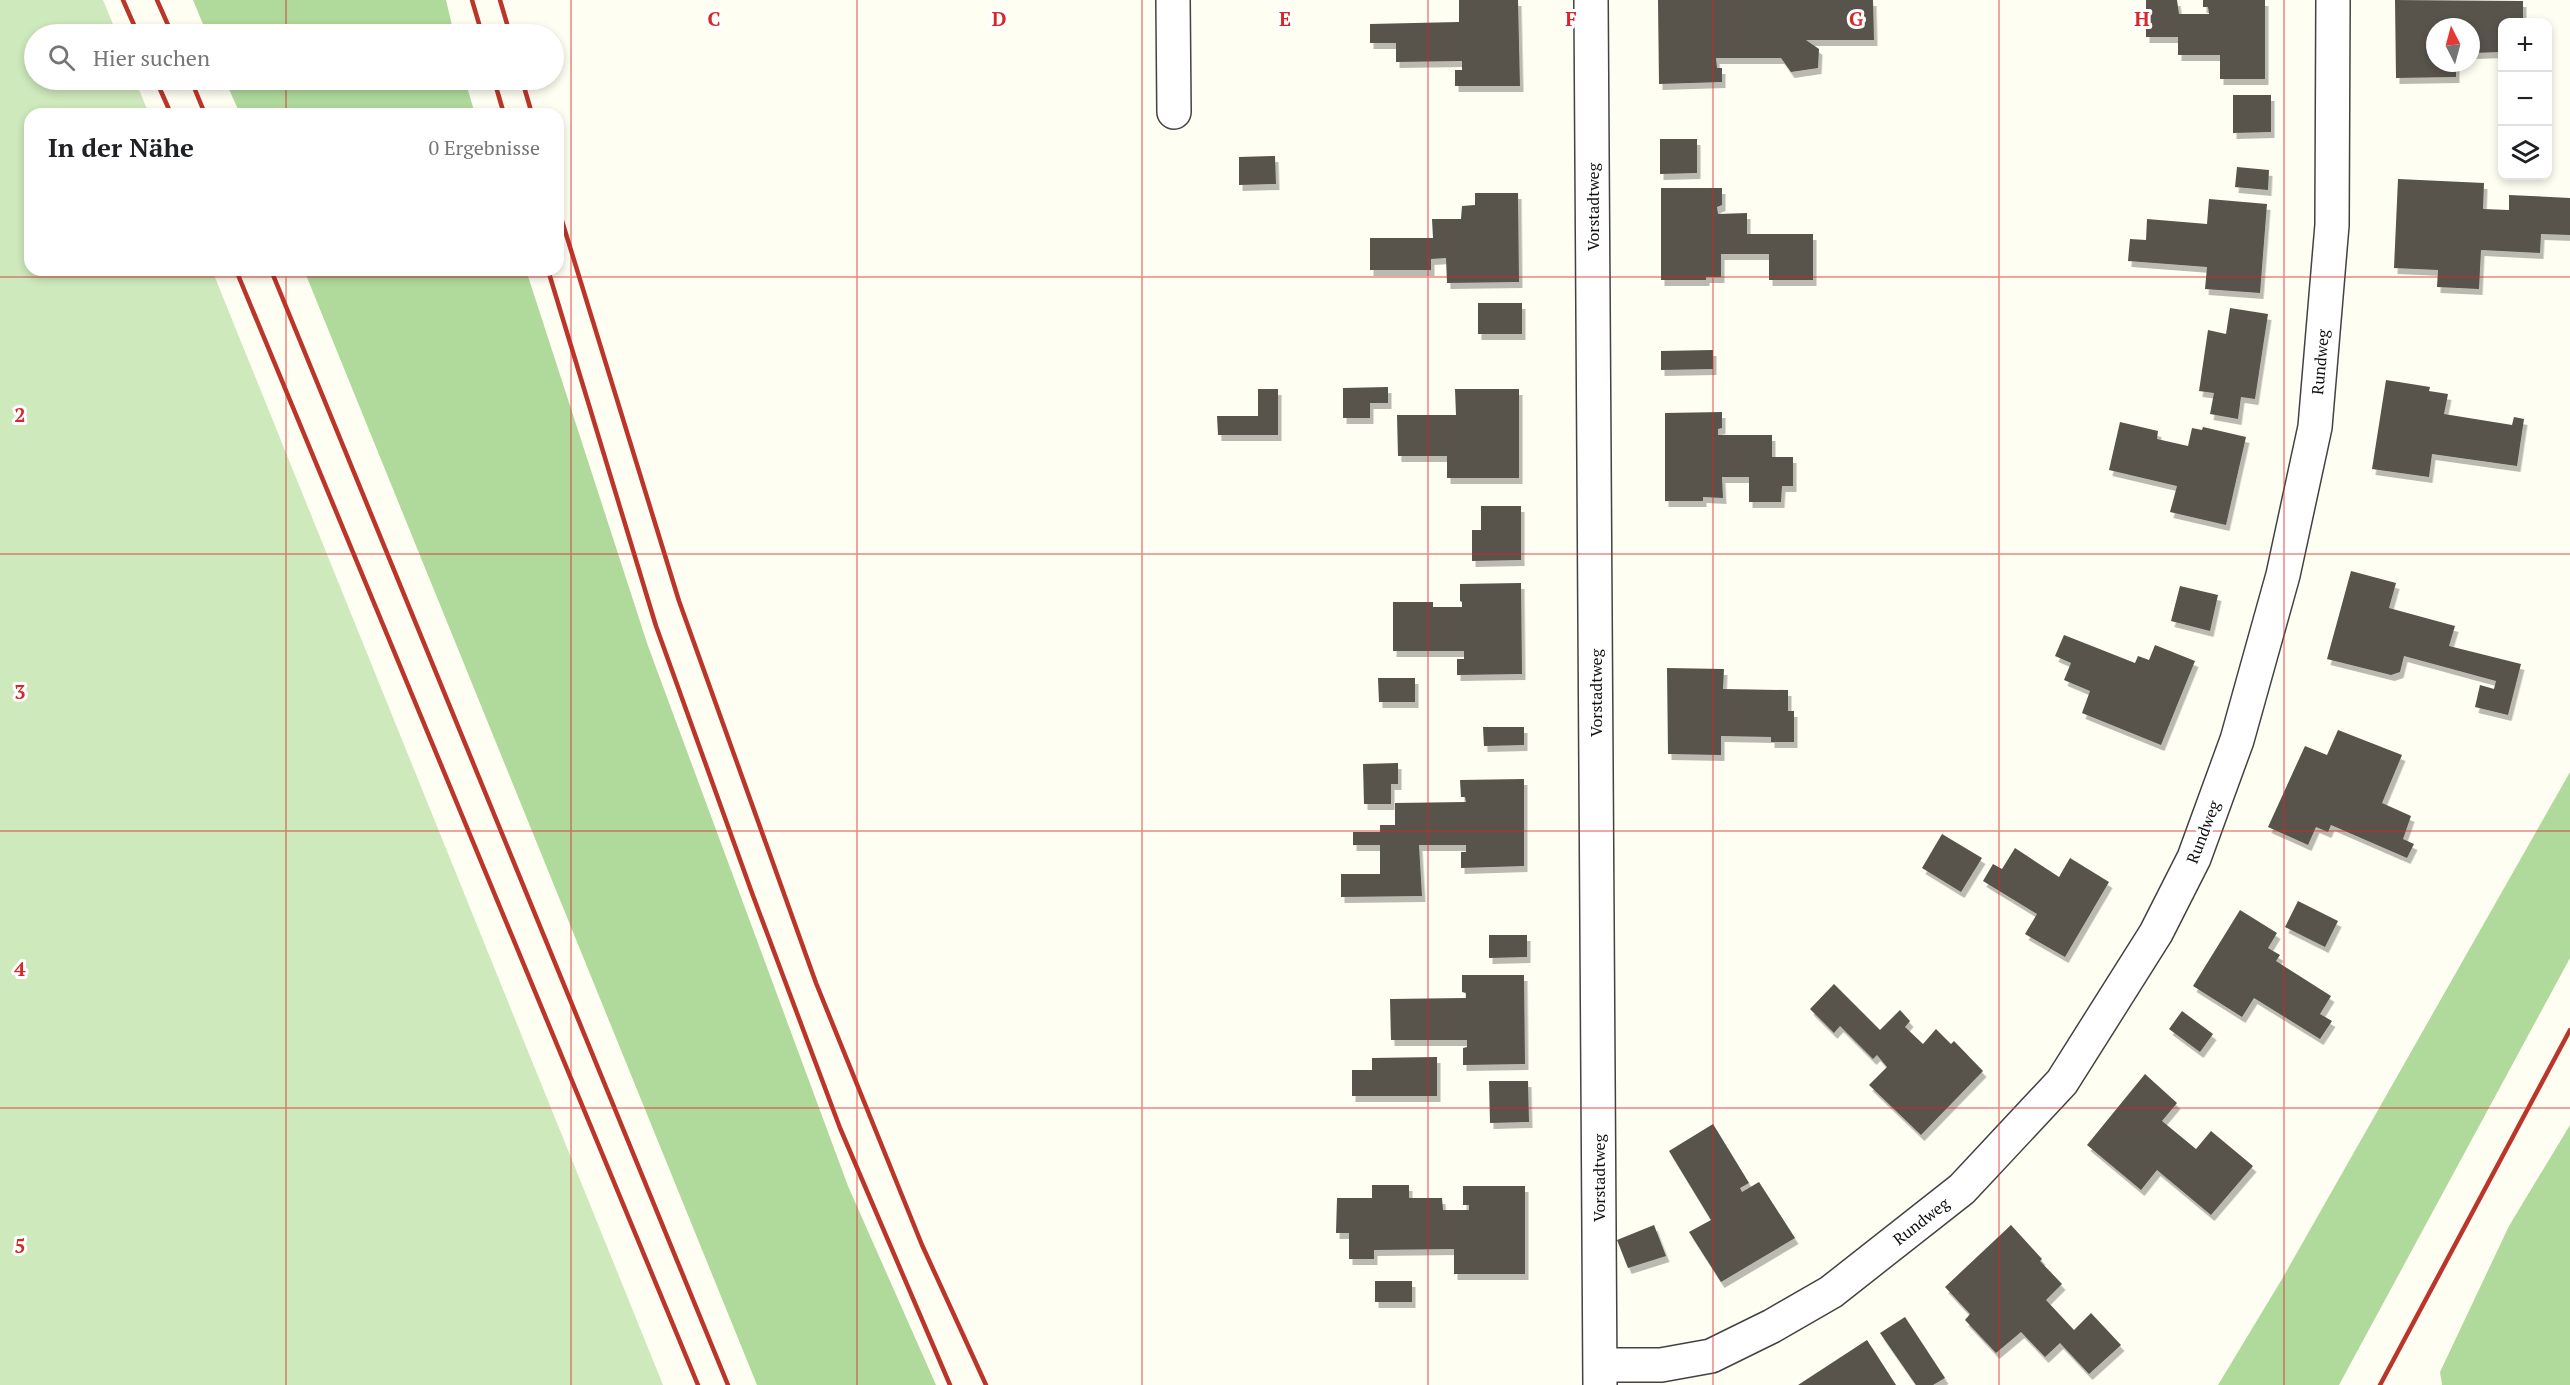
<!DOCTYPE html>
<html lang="de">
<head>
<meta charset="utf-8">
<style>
	body { margin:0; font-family:"PT Serif",serif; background:#f6f6f6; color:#202124 }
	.controls { position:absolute; right:18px; top:18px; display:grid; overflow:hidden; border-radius:12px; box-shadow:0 3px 9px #0003 }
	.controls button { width:54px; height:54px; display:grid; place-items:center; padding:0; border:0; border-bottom:2px solid #e0e0e0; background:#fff; color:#202124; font:30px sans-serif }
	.compass { position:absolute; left:2426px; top:18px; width:54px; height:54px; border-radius:50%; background:#fff; box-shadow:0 3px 9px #0003; rotate:354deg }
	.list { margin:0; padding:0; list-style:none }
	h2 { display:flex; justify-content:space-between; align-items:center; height:78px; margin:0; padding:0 24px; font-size:26px }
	h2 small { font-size:20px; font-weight:400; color:#757577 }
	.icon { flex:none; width:33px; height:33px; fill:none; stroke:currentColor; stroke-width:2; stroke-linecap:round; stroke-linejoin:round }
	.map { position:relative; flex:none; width:2570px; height:1385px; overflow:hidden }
	.search { position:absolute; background:#fff; box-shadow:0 3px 9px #0003; left:24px; top:24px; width:540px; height:66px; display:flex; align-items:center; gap:15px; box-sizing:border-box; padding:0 21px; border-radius:33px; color:#757577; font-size:22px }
	.panel { position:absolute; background:#fff; box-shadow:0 3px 9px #0003; left:24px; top:108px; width:540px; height:168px; border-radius:18px }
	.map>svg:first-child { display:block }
	.green { fill:#cee9bc }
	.forest { fill:#b0d99c }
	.building { fill:#58524c; filter:url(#shadow) }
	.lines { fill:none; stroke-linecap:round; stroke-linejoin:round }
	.street-casing { stroke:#424242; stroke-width:36 }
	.street { stroke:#fff; stroke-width:33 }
	.rail { stroke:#bc352a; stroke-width:4.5 }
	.grid { fill:none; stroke:#d62828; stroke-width:1.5; stroke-opacity:0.55 }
	.labels { text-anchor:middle; stroke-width:6; stroke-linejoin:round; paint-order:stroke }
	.street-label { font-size:16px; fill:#0f0f0f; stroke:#fff }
	.grid-label { font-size:20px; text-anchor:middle; font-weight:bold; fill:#d62828; stroke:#fff; stroke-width:6; stroke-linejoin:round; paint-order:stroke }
</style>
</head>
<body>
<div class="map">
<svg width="2570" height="1385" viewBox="0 0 2570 1385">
	<defs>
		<filter id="shadow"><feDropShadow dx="3.5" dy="6" stdDeviation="0" flood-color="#0004"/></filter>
	</defs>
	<rect width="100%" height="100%" fill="#fffef2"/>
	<path class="green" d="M 0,0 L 103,0 L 117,34 L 34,34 L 34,80 L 135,80 L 149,114 L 30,114 L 30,270 L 212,270 L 663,1385 L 0,1385 Z"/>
	<path class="forest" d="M 193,0 L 446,0 L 454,34 L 207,34 Z
		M 225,80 L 465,80 L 475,114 L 240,114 Z
		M 304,270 L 526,270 L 648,646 L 848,1186 L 936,1385 L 757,1385 Z
		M 2570,772 L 2570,958 L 2339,1385 L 2218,1385 L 2282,1279 Z
		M 2570,1125 L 2570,1385 L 2442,1385 L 2440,1372 L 2509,1226 Z"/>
	<path class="building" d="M 1459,0 L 1518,0 L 1520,86 L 1455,86 L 1455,70 L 1462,70 L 1462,61 L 1396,62 L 1396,43 L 1370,43 L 1370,24 L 1459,22 Z
		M 1658,0 L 1873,0 L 1874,40 L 1806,40 L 1819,49 L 1818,68 L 1791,72 L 1781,58 L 1716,58 L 1717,68 L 1722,68 L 1722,82 L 1659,84 Z
		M 2146,0 L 2177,0 L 2179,14 L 2209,14 L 2208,7 L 2203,7 L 2203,0 L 2265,0 L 2265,79 L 2220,79 L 2220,55 L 2178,55 L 2178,37 L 2146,37 Z
		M 2395,0 L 2523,1 L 2523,22 L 2502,22 L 2502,52 L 2471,53 L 2471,27 L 2435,27 L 2435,63 L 2456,63 L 2456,77 L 2396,78 Z
		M 2233,95 L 2271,95 L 2271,132 L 2233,133 Z
		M 1660,139 L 1697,139 L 1697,173 L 1660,174 Z
		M 1275,156 L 1276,184 L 1239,185 L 1239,157 Z
		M 2237,167 L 2269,170 L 2268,190 L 2235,187 Z
		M 2398,179 L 2484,183 L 2483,209 L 2509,210 L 2509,195 L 2570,198 L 2570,235 L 2541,234 L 2540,253 L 2481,250 L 2479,289 L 2437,287 L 2438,270 L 2394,268 Z
		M 1661,188 L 1722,188 L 1722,205 L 1717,207 L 1718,214 L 1747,213 L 1747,234 L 1813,234 L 1813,280 L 1769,280 L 1769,254 L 1721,254 L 1721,277 L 1706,277 L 1706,280 L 1661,280 Z
		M 1475,193 L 1518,193 L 1519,282 L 1447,283 L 1446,258 L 1431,259 L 1431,270 L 1370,270 L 1370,238 L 1433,238 L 1432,219 L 1461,219 L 1462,206 L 1475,205 Z
		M 2209,199 L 2267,204 L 2260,293 L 2205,289 L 2207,267 L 2128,261 L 2130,239 L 2146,240 L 2147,219 L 2207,224 Z
		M 1478,303 L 1522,303 L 1522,334 L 1478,334 Z
		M 2230,308 L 2268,314 L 2255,399 L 2241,397 L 2238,419 L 2210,414 L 2214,393 L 2199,391 L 2208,330 L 2226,334 Z
		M 1713,350 L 1713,369 L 1661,370 L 1661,351 Z
		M 2386,380 L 2430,387 L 2429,391 L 2448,394 L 2444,414 L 2512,425 L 2514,417 L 2524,419 L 2517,466 L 2432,454 L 2429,477 L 2372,469 Z
		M 1388,387 L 1388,403 L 1370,403 L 1370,418 L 1343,418 L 1343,388 Z
		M 1258,389 L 1278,389 L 1278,435 L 1218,435 L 1217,416 L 1258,416 Z
		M 1455,389 L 1519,389 L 1519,478 L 1447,478 L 1447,456 L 1398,456 L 1397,415 L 1456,415 Z
		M 1722,412 L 1722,428 L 1718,429 L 1718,435 L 1772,435 L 1772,457 L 1793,457 L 1793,486 L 1782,486 L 1781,502 L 1749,502 L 1749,477 L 1722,477 L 1723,498 L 1703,497 L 1703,501 L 1665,501 L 1665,413 Z
		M 2120,422 L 2158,431 L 2157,439 L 2188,446 L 2192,428 L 2202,430 L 2203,427 L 2246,437 L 2226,525 L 2170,512 L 2177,486 L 2109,470 Z
		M 1481,506 L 1521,506 L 1521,560 L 1472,561 L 1472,530 L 1481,530 Z
		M 2351,571 L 2396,583 L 2389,608 L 2455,626 L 2449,646 L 2521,664 L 2508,715 L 2475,707 L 2480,685 L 2494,689 L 2496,681 L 2404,656 L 2400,672 L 2391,675 L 2327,659 Z
		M 1521,583 L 1522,674 L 1457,675 L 1457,659 L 1464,659 L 1464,651 L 1393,651 L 1393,602 L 1433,602 L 1433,607 L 1462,607 L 1462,602 L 1460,601 L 1460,584 Z
		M 2180,586 L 2218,595 L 2210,631 L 2171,621 Z
		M 2064,635 L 2135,663 L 2138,656 L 2149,660 L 2155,645 L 2195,661 L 2161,745 L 2082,713 L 2090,691 L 2064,680 L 2071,663 L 2055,656 Z
		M 1667,668 L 1724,669 L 1723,689 L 1788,690 L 1788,711 L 1794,711 L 1794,742 L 1771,742 L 1771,737 L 1721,736 L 1721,755 L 1668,754 Z
		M 1378,678 L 1415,678 L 1415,702 L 1379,702 Z
		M 1483,727 L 1524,727 L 1524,745 L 1484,746 Z
		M 2338,730 L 2402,755 L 2382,803 L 2411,816 L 2403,839 L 2414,844 L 2407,858 L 2331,825 L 2328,832 L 2316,827 L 2308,845 L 2268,827 L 2305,746 L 2327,755 Z
		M 1398,763 L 1398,784 L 1391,784 L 1391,804 L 1364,804 L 1363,764 Z
		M 1524,779 L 1524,866 L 1461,868 L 1461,852 L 1466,852 L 1466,845 L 1419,845 L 1422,896 L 1341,897 L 1341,874 L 1380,874 L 1380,845 L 1353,845 L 1353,832 L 1380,832 L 1380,825 L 1395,825 L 1395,803 L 1466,802 L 1465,797 L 1461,797 L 1460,780 Z
		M 1942,834 L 1982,858 L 1961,892 L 1922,868 Z
		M 2015,848 L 2059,877 L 2070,858 L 2109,882 L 2065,957 L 2025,934 L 2037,914 L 1983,881 L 1993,864 L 2002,869 Z
		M 2298,901 L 2338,921 L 2325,947 L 2285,927 Z
		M 2240,910 L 2277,933 L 2268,948 L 2280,955 L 2276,961 L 2331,996 L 2320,1014 L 2332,1021 L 2320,1039 L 2254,998 L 2242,1017 L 2193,986 Z
		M 1489,935 L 1527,935 L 1527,957 L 1489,958 Z
		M 1462,975 L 1524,975 L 1525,1064 L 1463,1065 L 1463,1048 L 1467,1047 L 1467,1040 L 1391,1040 L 1390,999 L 1466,998 L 1466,993 L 1462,992 Z
		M 1834,984 L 1880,1030 L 1900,1010 L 1910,1021 L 1905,1027 L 1923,1044 L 1936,1029 L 1951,1044 L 1954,1041 L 1983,1071 L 1921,1135 L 1869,1085 L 1887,1067 L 1877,1055 L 1873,1059 L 1840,1026 L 1834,1033 L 1810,1009 Z
		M 2182,1011 L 2213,1034 L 2200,1052 L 2169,1029 Z
		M 1437,1057 L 1437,1096 L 1352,1096 L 1352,1070 L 1372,1070 L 1372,1058 Z
		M 2145,1074 L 2177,1103 L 2162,1121 L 2196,1149 L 2211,1131 L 2253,1166 L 2211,1215 L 2157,1170 L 2141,1190 L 2087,1145 Z
		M 1489,1081 L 1528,1081 L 1529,1122 L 1490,1123 Z
		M 1713,1124 L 1749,1183 L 1740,1188 L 1742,1192 L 1759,1182 L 1795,1238 L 1721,1282 L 1689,1232 L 1711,1220 L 1669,1151 Z
		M 1372,1185 L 1409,1185 L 1409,1198 L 1442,1198 L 1443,1210 L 1469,1210 L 1469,1205 L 1463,1205 L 1463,1186 L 1525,1186 L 1525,1274 L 1454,1274 L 1454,1249 L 1374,1250 L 1374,1259 L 1349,1259 L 1349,1233 L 1336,1233 L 1337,1198 L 1372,1198 Z
		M 1654,1225 L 1666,1256 L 1628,1268 L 1617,1240 Z
		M 2011,1225 L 2042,1259 L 2040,1261 L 2062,1284 L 2046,1300 L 2074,1330 L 2091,1313 L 2121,1345 L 2089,1374 L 2060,1343 L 2045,1357 L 2021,1332 L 1996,1353 L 1965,1320 L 1970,1314 L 1945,1287 Z
		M 1375,1281 L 1412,1281 L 1412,1302 L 1375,1302 Z
		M 1905,1317 L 1945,1378 L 1933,1385 L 1916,1385 L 1880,1333 Z
		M 1867,1340 L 1896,1385 L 1798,1385 Z"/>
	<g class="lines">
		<g class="street-casing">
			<path id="street" d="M 1173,0 L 1174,112
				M 1591,0 L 1600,1385
				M 1600,1365 L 1661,1365 L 1711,1356 L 1772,1326 L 1831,1292 L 1962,1189 L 2062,1082 L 2156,933 L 2194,858 L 2237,740 L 2283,575 L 2315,427 L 2332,225 L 2333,0"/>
		</g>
		<use href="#street" class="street"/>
		<path class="rail" d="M 123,0 L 138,34
			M 157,0 L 172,34
			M 472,0 L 482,34
			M 500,0 L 510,34
			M 156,80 L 171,114
			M 191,80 L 205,114
			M 494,80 L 504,114
			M 522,80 L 532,114
			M 558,208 L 679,601 L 816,983 L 922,1245 L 986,1385
			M 236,270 L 698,1385
			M 271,270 L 728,1385
			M 548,270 L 656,626 L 752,893 L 840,1128 L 950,1385
			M 2380,1385 L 2570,1030"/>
	</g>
	<path class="grid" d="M 286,0 L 286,34M 571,0 L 571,1385M 857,0 L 857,1385M 1142,0 L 1142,1385M 1428,0 L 1428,1385M 1713,0 L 1713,1385M 1999,0 L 1999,1385M 2284,0 L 2284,1385M 286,80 L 286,114M 286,270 L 286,1385M 0,277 L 2570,277M 0,554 L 2570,554M 0,831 L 2570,831M 0,1108 L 2570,1108"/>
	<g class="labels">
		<g class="street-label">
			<text transform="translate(1593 207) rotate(-90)" y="6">Vorstadtweg</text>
			<text transform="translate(2320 362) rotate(-85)" y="6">Rundweg</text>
			<text transform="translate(1596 693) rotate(-90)" y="6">Vorstadtweg</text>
			<text transform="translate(2203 832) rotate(-69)" y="6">Rundweg</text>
			<text transform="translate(1599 1178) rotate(-90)" y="6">Vorstadtweg</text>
			<text transform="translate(1921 1221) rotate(-38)" y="6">Rundweg</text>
		</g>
	</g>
	<g class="grid-label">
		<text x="714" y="26">C</text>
		<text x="999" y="26">D</text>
		<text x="1285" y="26">E</text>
		<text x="1571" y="26">F</text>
		<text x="1856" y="26">G</text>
		<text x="2142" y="26">H</text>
		<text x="20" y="422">2</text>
		<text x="20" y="699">3</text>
		<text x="20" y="976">4</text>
		<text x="20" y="1253">5</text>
	</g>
</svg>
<div class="controls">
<button>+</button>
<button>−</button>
<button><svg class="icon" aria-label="layers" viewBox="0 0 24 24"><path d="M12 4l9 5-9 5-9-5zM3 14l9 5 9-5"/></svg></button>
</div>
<svg class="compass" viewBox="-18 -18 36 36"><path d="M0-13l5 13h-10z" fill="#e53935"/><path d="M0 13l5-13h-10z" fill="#757577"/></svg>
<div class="search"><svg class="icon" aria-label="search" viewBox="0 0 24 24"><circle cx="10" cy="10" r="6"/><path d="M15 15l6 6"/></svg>Hier suchen</div>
<section class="panel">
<h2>In der Nähe<small>0 Ergebnisse</small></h2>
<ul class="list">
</ul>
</section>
</div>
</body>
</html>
